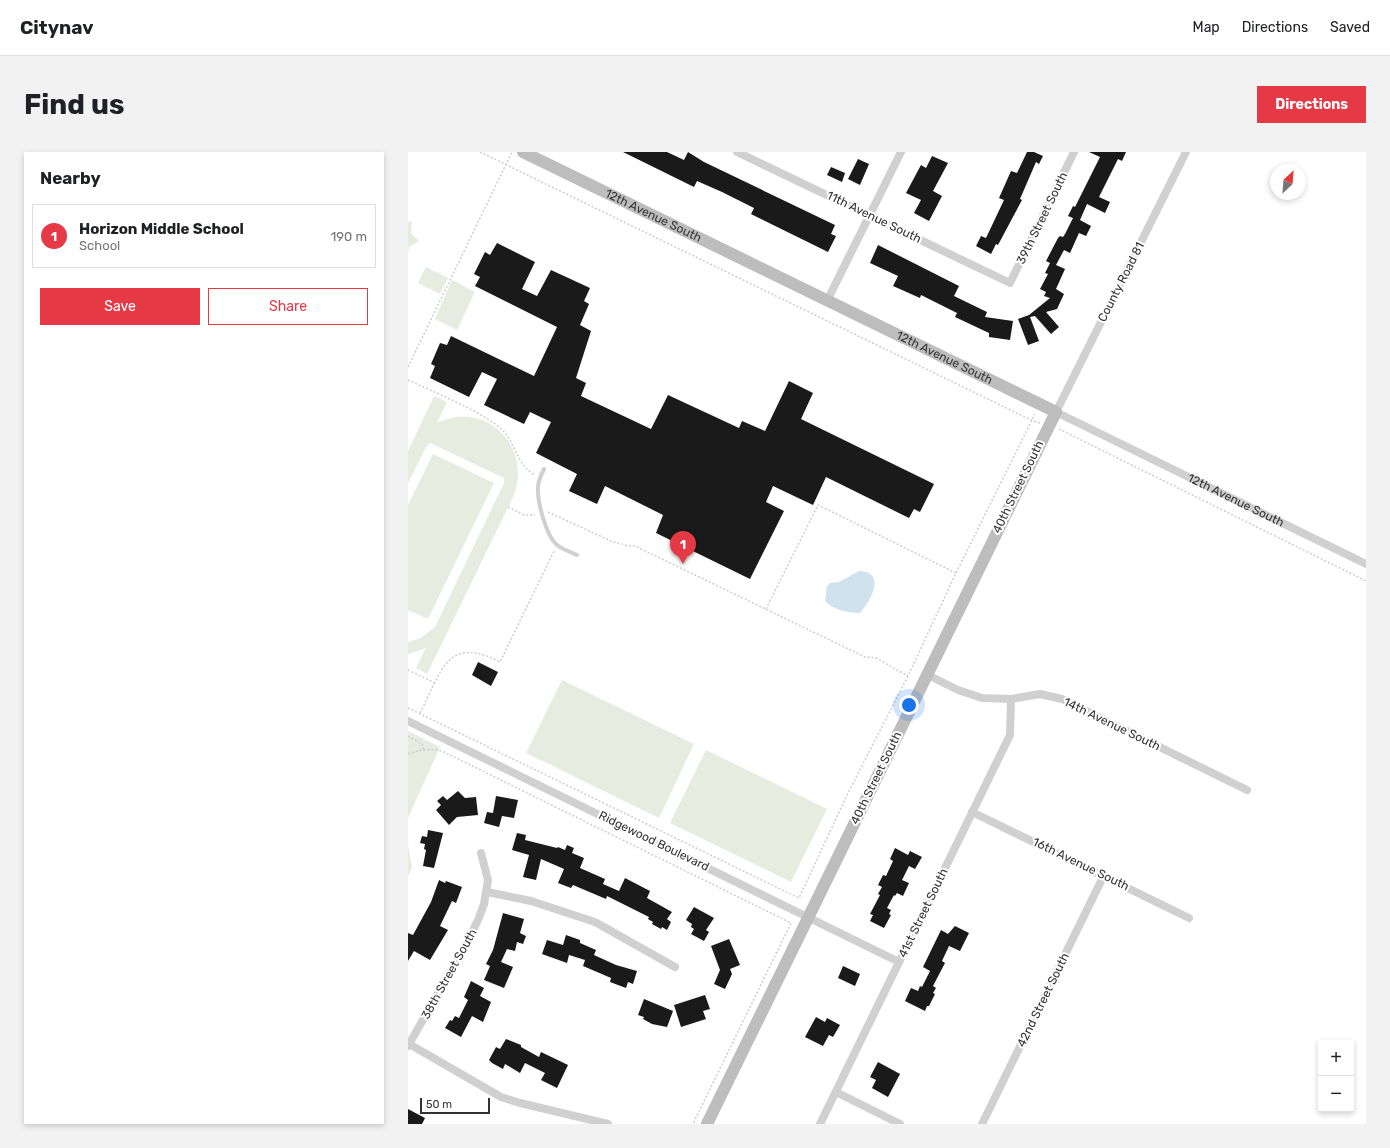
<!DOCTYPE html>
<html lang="en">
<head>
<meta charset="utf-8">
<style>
	body { margin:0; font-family:Rubik,sans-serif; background:#f2f2f2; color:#202124 }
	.controls { position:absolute; right:12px; bottom:12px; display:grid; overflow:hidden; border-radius:0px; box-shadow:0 2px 6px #0003 }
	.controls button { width:36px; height:36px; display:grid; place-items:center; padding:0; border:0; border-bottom:1px solid #e0e0e0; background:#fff; color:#202124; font:20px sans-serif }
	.compass { position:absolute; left:862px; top:12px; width:36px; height:36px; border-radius:50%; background:#fff; box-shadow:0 2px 6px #0003; rotate:26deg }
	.scale { position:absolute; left:12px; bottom:10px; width:70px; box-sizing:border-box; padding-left:4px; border:2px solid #333; border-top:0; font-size:11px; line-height:14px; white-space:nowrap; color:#333; -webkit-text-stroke:3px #fff; paint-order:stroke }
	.you { position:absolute; left:501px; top:553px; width:14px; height:14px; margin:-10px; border:3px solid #fff; border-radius:50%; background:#1a73e8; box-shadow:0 0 0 6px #1a73e833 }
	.badge { display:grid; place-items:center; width:26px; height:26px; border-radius:50%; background:#e63946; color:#fff; font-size:13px; font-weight:700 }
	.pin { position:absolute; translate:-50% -33px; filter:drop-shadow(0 1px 2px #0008) }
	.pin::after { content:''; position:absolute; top:21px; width:14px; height:12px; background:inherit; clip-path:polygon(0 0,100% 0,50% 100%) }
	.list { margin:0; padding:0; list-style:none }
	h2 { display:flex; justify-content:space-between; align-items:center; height:52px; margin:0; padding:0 16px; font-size:17px }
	h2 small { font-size:13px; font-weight:400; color:#757577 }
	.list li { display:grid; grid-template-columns:26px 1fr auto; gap:12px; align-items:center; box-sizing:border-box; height:64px; margin:0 8px 8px; padding:0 8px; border:1px solid #e0e0e0; border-radius:0px }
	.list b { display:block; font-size:15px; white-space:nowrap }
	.list p { margin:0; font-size:13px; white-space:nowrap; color:#757577 }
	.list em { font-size:13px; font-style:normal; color:#757577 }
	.actions { display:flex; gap:8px; padding:12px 16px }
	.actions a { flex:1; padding:9px 0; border:1px solid #e63946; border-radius:0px; text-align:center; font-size:14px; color:#e63946 }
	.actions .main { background:#e63946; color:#fff }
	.map { position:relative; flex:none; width:958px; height:972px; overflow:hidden; border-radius:0px }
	header { display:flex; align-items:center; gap:24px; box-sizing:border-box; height:56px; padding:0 20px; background:#fff; border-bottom:1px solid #e0e0e0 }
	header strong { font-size:19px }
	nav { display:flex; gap:22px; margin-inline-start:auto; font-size:14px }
	.intro { display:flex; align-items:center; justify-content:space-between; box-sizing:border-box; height:96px; padding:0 24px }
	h1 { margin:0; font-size:28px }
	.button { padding:10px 18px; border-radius:0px; background:#e63946; color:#fff; font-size:14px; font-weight:700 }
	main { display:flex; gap:24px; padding:0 24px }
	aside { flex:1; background:#fff; border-radius:0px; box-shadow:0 2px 6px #0003 }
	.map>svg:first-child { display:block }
	.green { fill:#e6ecdf }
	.water { fill:#cfe2ee }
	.building { fill:#1a1a1a }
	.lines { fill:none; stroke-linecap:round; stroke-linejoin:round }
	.path { stroke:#cdcdcd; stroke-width:1.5; stroke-dasharray:2 2; stroke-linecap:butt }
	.lane { stroke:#d0d0d0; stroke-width:4 }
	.street { stroke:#d0d0d0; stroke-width:8 }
	.secondary { stroke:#bdbdbd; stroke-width:12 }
	.labels { text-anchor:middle; stroke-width:4; stroke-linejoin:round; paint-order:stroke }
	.street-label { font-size:12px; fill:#333; stroke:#fff }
</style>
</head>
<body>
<header>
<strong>Citynav</strong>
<nav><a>Map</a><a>Directions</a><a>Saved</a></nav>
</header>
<div class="intro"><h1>Find us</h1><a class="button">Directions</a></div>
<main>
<aside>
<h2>Nearby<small></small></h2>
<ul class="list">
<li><span class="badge">1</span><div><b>Horizon Middle School</b><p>School</p></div><em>190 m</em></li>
</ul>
<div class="actions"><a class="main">Save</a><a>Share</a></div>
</aside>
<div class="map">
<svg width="958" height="972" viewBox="0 0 958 972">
	<rect width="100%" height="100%" fill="#fff"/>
	<path class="green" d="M 4,69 L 3,81 L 11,89 L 1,95 L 0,102 L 0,70 Z
		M 18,115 L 40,126 L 32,142 L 10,131 Z
		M 44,128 L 67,140 L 49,178 L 27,167 Z
		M 26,244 L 39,250 L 29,271 C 77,248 124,293 106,343 L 19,522 L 8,516 L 18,496 L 0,502 L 0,490 L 13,486 L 27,475 L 96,331 L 96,326 L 22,291 L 18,295 L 0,331 L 0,299 Z
		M 25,302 L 86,331 L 20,467 L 0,458 L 0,353 Z
		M 154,528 L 286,592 L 251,666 L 118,601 Z
		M 0,579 L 32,595 L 0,666 Z
		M 298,598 L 419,657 L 383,730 L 262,671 Z
		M 0,693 L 4,716 L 0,724 Z"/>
	<path class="water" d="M 451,419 C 479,420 463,449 452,461 C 440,461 425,458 417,449 L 419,434 L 422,431 L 431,430 Z"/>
	<path class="building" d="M 215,0 L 259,0 L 276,8 L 280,0 L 296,10 L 427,73 L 423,82 L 428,84 L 420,100 L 343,62 L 346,56 L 314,40 L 289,29 L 286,35 Z
		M 619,0 L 626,0 L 635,4 L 631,12 L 628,10 L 612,47 L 614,48 L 590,93 L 588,92 L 583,102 L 568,94 L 573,84 L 578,86 L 596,48 L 591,46 L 603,19 L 609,21 Z
		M 681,0 L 718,0 L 714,9 L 710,7 L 691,45 L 702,50 L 697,61 L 679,52 L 672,68 L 683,74 L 678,84 L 671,81 L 662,101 L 656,98 L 648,113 L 657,117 L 648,137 L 656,142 L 649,157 L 638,160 L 651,175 L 643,182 L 627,164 L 622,165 L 631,189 L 620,193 L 610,167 L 621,163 L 642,146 L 636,144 L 638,140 L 632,137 L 640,122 L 637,121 L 642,111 L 638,109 L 650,86 L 652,84 L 655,85 L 657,82 L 665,66 L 660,64 L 665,54 L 667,55 L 692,5 Z
		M 524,4 L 540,11 L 525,39 L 534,44 L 521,69 L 506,61 L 513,48 L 498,41 L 513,13 L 518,16 Z
		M 450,7 L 461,12 L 452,33 L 440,27 Z
		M 423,15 L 437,21 L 434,30 L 419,23 Z
		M 89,91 L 127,110 L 114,137 L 129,144 L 143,118 L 182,136 L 176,149 L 181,152 L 172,173 L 183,179 L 168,226 L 178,231 L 173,244 L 243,277 L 260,243 L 331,276 L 334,269 L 357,279 L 381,229 L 405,241 L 393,267 L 526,332 L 512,360 L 506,357 L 501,366 L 418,325 L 405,353 L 365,334 L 358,350 L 376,359 L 342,427 L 248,381 L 255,363 L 197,334 L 189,352 L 161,339 L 169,322 L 128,301 L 143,270 L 122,260 L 116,272 L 76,253 L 89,227 L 74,220 L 61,245 L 22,226 L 27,214 L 23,212 L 32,191 L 39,193 L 43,184 L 126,224 L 149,175 L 67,134 L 72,125 L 66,122 L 77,100 L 82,103 Z
		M 470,93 L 551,134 L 546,144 L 579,160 L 577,165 L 605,169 L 602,188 L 581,185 L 581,181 L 547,165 L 549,161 L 513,143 L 512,146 L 485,134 L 490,124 L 462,111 Z
		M 70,510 L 90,520 L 83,534 L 64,523 Z
		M 50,639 L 57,646 L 68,645 L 70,663 L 49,665 L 41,673 L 28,658 L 33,653 L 29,649 L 35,644 L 39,648 Z
		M 88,644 L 110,648 L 106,666 L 94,664 L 91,675 L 76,671 L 79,660 L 85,661 Z
		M 20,678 L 35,681 L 26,716 L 15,714 L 18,698 L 16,697 L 17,692 L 12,691 L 14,684 L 19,685 Z
		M 109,681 L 118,683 L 117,688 L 149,696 L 150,695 L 157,698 L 159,693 L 166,696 L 164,701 L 176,706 L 172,716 L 197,727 L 195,732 L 211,739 L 217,726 L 242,739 L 239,746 L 264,760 L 259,767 L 263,770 L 259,778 L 254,775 L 253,777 L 244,772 L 245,770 L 240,767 L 241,765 L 199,744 L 198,747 L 165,733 L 163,736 L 150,731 L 156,717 L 133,707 L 128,728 L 115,725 L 121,703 L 104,698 Z
		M 487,696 L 500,703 L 502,699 L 514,705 L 507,717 L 501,714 L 494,728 L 501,731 L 495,744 L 489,741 L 487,744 L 486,743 L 479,756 L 483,758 L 481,762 L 483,763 L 476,776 L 462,769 L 465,763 L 462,762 L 472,743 L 470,742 L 474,735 L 470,733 L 475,723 L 478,724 L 485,709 L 482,707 Z
		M 31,728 L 37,731 L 38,729 L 54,735 L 48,751 L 44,749 L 32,774 L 40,778 L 22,808 L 6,799 L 0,809 L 0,781 L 5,783 L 23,750 Z
		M 286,755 L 306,766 L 298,778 L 301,780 L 296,789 L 283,782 L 286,777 L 283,775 L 284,772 L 278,768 Z
		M 95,761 L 116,767 L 112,781 L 118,784 L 115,792 L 109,790 L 107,799 L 99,797 L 93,810 L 105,815 L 96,836 L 76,828 L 82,814 L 78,812 L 85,798 Z
		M 547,774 L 561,781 L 552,799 L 541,794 L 534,809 L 537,811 L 525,834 L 528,836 L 525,841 L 527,842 L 521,854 L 519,854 L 517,859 L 497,849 L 503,836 L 510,839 L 512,834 L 514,835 L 522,819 L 515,815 L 533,778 L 540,782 Z
		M 158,783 L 172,788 L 172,791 L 188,798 L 186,803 L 208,813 L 229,819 L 225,832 L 220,830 L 218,836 L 202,830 L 203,826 L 175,814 L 177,808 L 161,803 L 159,811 L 134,802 L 139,788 L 155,793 Z
		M 321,787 L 332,813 L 322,817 L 324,822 L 317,837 L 306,832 L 312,818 L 303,794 Z
		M 435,814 L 452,822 L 447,834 L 430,826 Z
		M 63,829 L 76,836 L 72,844 L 83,850 L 75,870 L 64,864 L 53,885 L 37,876 L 42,868 L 44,869 L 47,864 L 51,866 L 60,848 L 56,845 Z
		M 297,843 L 302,857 L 295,859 L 298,867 L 273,875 L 266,853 Z
		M 236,847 L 265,859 L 259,875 L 244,872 L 235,867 L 236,865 L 230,863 Z
		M 408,865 L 417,870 L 419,866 L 432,873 L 425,885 L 421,883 L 415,894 L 397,885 Z
		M 98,887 L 113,893 L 113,895 L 131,905 L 133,900 L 160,913 L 149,936 L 133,928 L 137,921 L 117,911 L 112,921 L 97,912 L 95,917 L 84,911 L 81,908 L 88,895 L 92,897 Z
		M 470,910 L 492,922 L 480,945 L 464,936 L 468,928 L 462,925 Z
		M 0,957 L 17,966 L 14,972 L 0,972 Z"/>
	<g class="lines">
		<path class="path" d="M 72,0 L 623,268 L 632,271
			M 0,215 L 104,0
			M 0,228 C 23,239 83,263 97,281 C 109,296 110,314 127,323
			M 651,277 L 958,429
			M 100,355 L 116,363 L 127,363
			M 140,360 L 203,389 L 221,394 L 227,394 L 457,505 L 468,506 L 500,524
			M 358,457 L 410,353 L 548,421
			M 0,518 L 27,531
			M 0,556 L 391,746 L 440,641 L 500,524 L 548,421 L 627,262
			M 12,561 C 33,521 38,482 92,510 L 146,399
			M 0,584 L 14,592 L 16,598
			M 0,602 C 11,598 22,596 34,599 L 383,771 L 285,972"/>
		<path class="lane" d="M 136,317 C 133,323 130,329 130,335 C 129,349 138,384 149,393 C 154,397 162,400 169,403"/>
		<g class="street">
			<path d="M 329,0 L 602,131 L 666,0"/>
			<path id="s1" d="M 778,0 L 648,260 L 958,412"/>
			<path d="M 419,149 L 493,0"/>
			<path d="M 518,522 L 550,538 L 574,546 L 603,547 L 632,542 L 654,547 L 839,638"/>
			<path d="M 0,569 L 491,810"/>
			<path d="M 564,660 L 781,766"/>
			<path d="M 79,740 L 123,749 L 187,770 L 267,815"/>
			<path d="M 1,892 L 93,945 L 112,951 L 200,972"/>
			<path d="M 0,894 L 56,796 L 70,768 L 76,752 L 80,728 L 73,701"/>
			<path d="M 428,940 L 492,972"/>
			<path d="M 412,972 L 602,583 L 603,547"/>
			<path d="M 574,972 L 696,723"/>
		</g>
		<path class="secondary" id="s2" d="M 115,0 L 648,260 L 299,972"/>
	</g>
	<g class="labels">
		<g class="street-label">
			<text dy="4" stroke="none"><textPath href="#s2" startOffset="145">12th Avenue South</textPath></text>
			<text transform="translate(466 65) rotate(26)" y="4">11th Avenue South</text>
			<text transform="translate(634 66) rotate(-64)" y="4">39th Street South</text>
			<text transform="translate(713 130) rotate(-63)" y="4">County Road 81</text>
			<text dy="4" stroke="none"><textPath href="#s2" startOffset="469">12th Avenue South</textPath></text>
			<text transform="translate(610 335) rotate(-64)" y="4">40th Street South</text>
			<text dy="4" stroke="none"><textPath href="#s1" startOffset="491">12th Avenue South</textPath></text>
			<text transform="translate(704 572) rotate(26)" y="4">14th Avenue South</text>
			<text transform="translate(468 626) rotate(-64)" y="4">40th Street South</text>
			<text transform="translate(246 689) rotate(26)" y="4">Ridgewood Boulevard</text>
			<text transform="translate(673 712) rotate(26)" y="4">16th Avenue South</text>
			<text transform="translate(515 761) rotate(-64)" y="4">41st Street South</text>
			<text transform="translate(41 822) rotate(-61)" y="4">38th Street South</text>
			<text transform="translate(635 848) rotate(-64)" y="4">42nd Street South</text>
		</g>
	</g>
</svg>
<div class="controls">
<button>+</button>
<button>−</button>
</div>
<svg class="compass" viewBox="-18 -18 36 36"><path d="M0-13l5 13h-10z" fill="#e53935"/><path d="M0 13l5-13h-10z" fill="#757577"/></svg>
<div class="scale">50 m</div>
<div class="you"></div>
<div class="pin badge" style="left:275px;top:412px">1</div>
</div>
</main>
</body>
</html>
